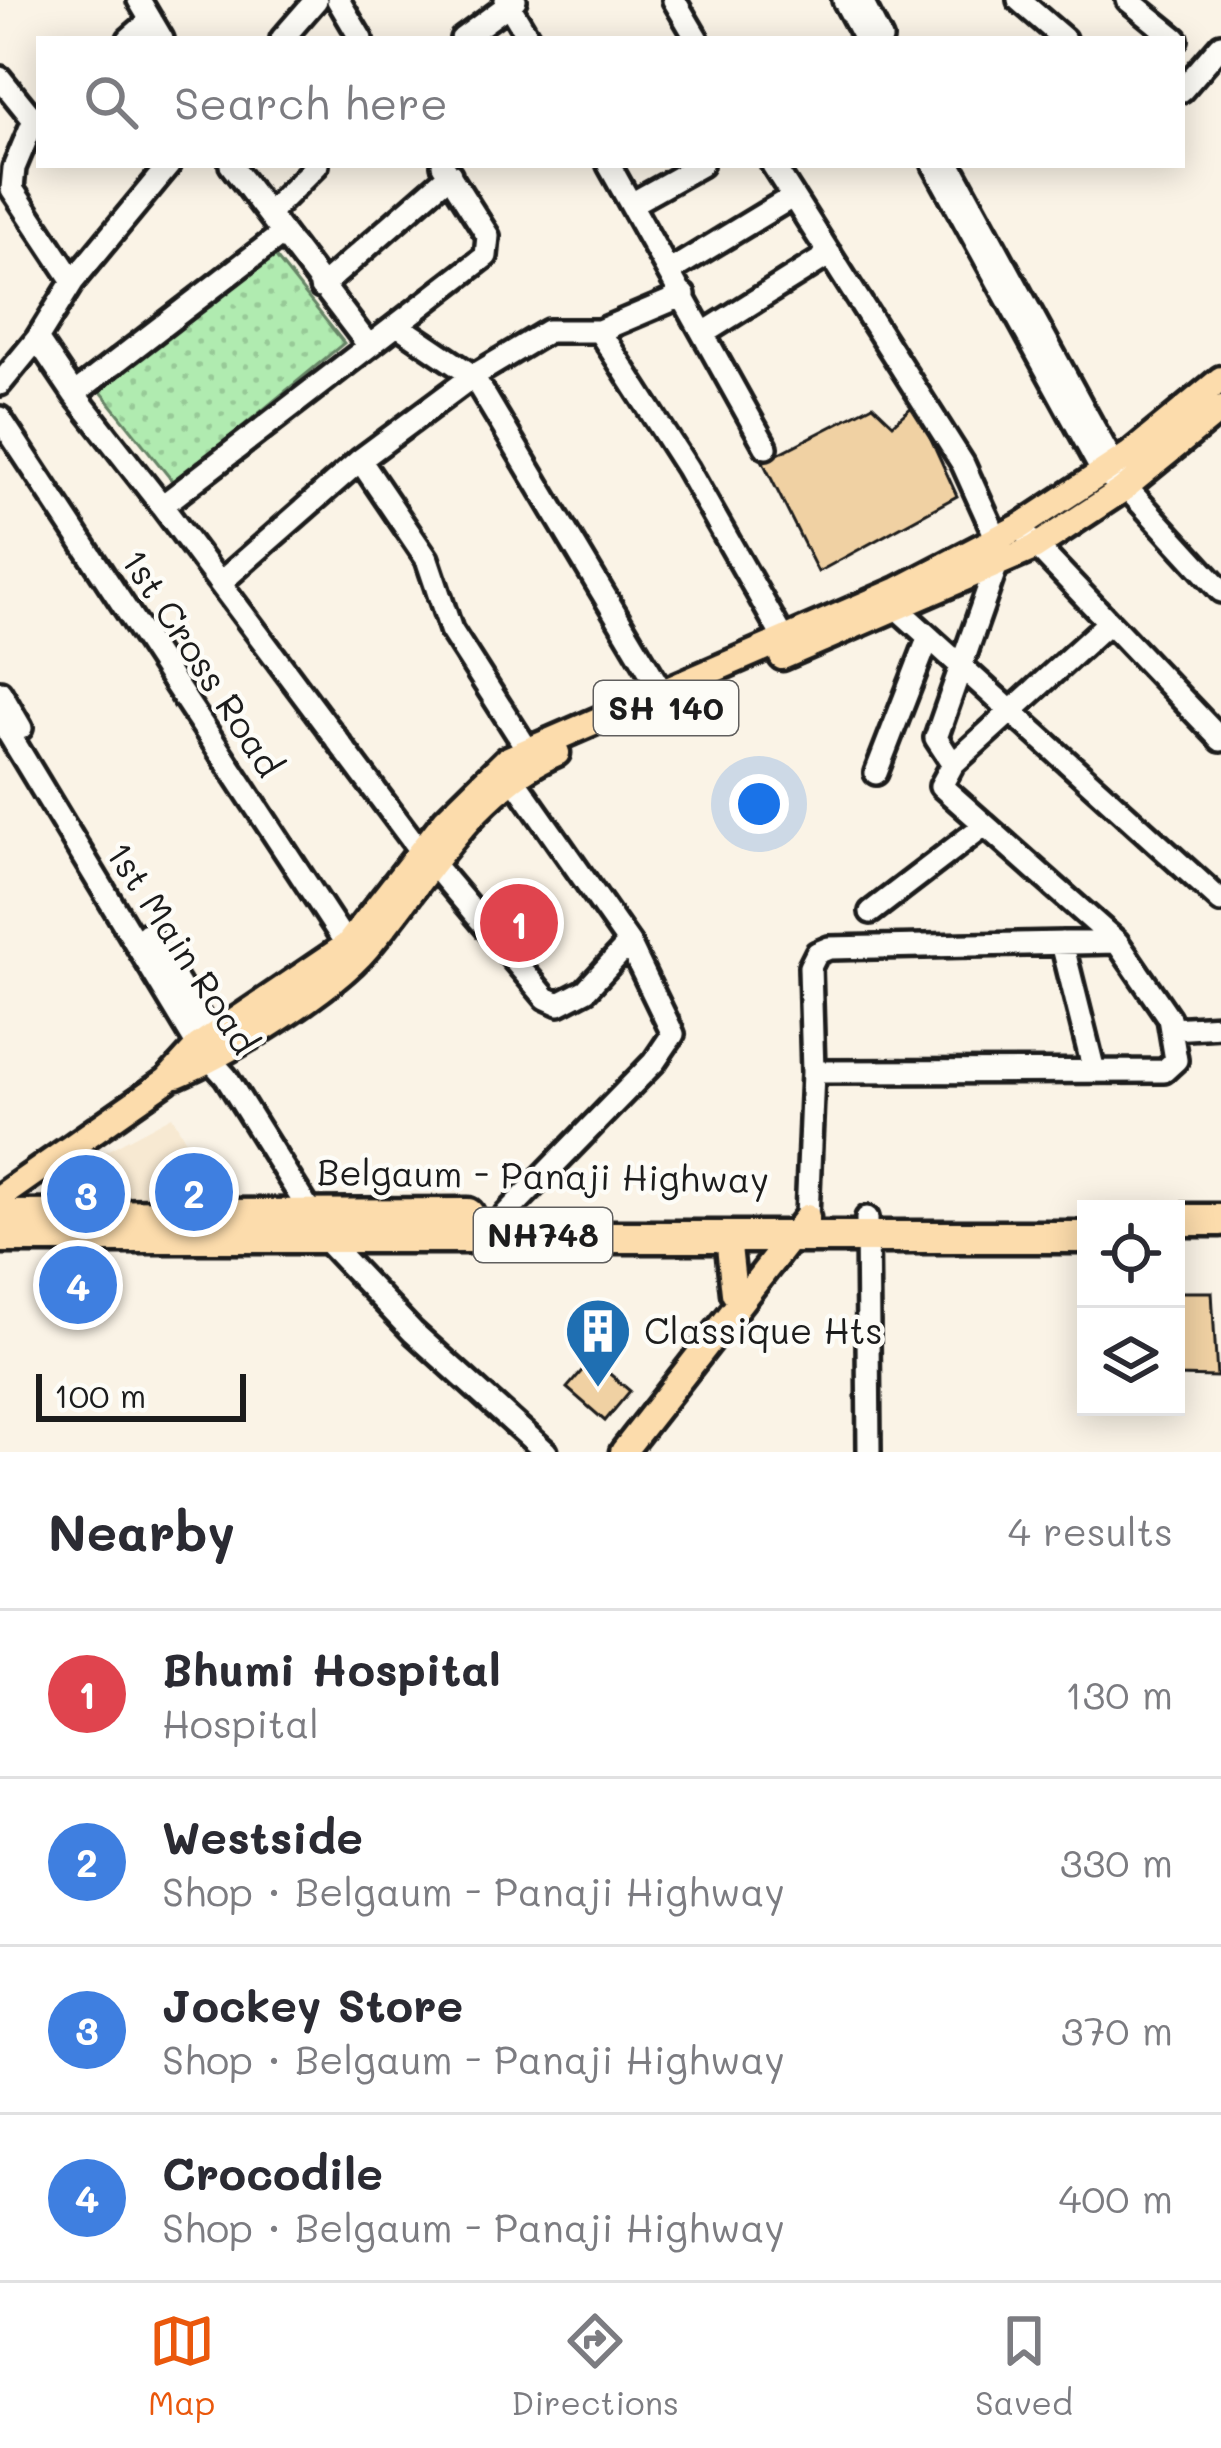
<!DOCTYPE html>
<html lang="en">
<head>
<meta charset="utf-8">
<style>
	body { margin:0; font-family:Mali,sans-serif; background:#f2f2f3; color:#2b2b33 }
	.controls { position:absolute; right:36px; bottom:36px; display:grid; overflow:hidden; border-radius:0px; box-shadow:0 6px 30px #0003 }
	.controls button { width:108px; height:108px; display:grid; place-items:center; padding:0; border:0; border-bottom:3px solid #e1e1e2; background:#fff; color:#2b2b33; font:60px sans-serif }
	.scale { position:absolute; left:36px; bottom:30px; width:210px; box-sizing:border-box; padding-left:12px; border:6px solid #1c1c1c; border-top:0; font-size:33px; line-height:42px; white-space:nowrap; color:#1c1c1c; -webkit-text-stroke:9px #fdfcf7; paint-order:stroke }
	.you { position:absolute; left:759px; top:804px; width:42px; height:42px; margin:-30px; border:9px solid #fff; border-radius:50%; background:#1a73e8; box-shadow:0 0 0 18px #1a73e833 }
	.badge { display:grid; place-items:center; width:78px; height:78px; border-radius:50%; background:#ea580c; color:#fff; font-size:39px; font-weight:700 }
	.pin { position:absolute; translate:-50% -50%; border:6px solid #fff; box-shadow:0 3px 12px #0006 }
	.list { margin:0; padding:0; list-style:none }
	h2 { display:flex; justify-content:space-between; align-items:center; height:156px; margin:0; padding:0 48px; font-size:51px }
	h2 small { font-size:39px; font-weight:400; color:#7c7c81 }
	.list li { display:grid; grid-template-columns:78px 1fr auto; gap:36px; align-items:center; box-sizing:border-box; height:168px; padding:0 48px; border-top:3px solid #e1e1e2 }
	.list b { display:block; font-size:45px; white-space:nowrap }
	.list p { margin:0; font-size:39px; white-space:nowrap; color:#7c7c81 }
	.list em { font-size:39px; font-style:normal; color:#7c7c81 }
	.icon { flex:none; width:66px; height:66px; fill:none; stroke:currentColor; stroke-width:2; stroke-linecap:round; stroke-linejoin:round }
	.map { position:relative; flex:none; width:1221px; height:1452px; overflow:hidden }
	.search { position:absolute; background:#fff; box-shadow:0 6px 30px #0003; left:36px; right:36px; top:36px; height:132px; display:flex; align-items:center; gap:30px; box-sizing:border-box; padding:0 42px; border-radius:0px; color:#7c7c81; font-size:45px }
	.sheet { height:828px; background:#fff }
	nav { display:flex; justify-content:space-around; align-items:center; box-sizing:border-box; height:168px; border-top:3px solid #e1e1e2; background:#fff; font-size:33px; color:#7c7c81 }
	nav a { display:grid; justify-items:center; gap:6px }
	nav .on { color:#ea580c }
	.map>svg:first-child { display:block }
	.built { fill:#f7e9d2 }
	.park { fill:url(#park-dots); stroke:#668466; stroke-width:3 }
	.building { fill:#f0d1a3; stroke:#1c1c1c; stroke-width:3 }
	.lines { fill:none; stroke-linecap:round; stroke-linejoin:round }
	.minor-casing { stroke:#1c1c1c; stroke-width:30 }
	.major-casing { stroke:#1c1c1c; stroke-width:33 }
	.highway-casing { stroke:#1c1c1c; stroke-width:39 }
	.minor { stroke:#fdfcf7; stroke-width:21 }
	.major { stroke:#fcdcac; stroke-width:24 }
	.highway { stroke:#fcdcac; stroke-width:30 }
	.labels { text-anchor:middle; stroke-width:9; stroke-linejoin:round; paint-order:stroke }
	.shield { fill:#fdfcf7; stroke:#605f5e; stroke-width:3 }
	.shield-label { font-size:33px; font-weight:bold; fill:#1c1c1c }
	.street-label { font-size:36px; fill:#1c1c1c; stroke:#fdfcf7 }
	.poi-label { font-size:36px; fill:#1c1c1c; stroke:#fdfcf7; text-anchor:start }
</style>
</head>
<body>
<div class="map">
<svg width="1221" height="1452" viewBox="0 0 1221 1452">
	<defs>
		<pattern id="park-dots" width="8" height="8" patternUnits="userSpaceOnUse" patternTransform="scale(3)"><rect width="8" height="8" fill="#b0ebb0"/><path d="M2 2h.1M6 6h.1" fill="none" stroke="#97c997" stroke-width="1.8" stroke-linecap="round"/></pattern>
	</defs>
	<rect width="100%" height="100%" fill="#faf3e6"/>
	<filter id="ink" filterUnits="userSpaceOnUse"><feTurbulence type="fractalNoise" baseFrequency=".00833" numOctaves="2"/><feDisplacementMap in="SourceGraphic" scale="24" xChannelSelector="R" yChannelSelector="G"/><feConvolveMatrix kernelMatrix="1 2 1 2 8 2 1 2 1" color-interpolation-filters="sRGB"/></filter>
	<g filter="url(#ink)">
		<path class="built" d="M 172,1116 L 218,1199 L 74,1208 L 67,1172 Z"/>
		<path class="park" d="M 274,255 L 344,343 L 174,483 L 98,388 Z"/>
		<path class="building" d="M 915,404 L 957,496 L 818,572 L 763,462 L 873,405 L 893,424 Z
			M 1176,1292 L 1212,1292 L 1217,1377 L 1176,1376 Z
			M 592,1359 L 630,1391 L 605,1421 L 567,1388 Z"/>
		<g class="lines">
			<g class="minor-casing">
				<path id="minor" d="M 139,0 L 162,39
					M 338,0 L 361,39
					M 506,0 L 529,39
					M 674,0 L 697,39
					M 844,0 L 865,39
					M 861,0 L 881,39
					M 1019,0 L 1064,39
					M 1128,0 L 1176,39
					M 129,39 L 151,20
					M 282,39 L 316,0
					M 462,39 L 515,0
					M 0,78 L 34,120 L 39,116
					M 1182,90 L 1221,45
					M 34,120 L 14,168 L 12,189 L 73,281
					M 231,165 L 369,346
					M 609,165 L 766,447
					M 773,165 L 963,464 L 996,537
					M 934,165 L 1103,473 L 1126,487 L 950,165
					M 633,203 L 701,165
					M 270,212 L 317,165
					M 670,271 L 792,197
					M 321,287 L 450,174
					M 399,326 L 473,376 L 548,331 L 599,331 L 687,468 L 784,639
					M 599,331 L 684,295
					M 704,333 L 830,254
					M 37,339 L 74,394
					M 0,384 L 37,339 L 73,281 L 169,165
					M 0,418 L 347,945
					M 360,460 L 427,559 L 451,630 L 536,763
					M 1126,487 L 1221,591
					M 162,506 L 74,394 L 282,234
					M 1027,536 L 1221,740
					M 220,583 L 360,460 L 473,376 L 662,692
					M 899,610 L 1221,901
					M 0,692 L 21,728
					M 0,719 L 198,1046 L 226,1077 L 311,1213
					M 953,764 L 936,738 L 997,564
					M 876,773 L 928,639
					M 421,852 L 162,506 L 486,256 L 488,236 L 443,165
					M 433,864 L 546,998 L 559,1004 L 586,990 L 629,943
					M 871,912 L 982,827
					M 147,934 L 220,1050
					M 1062,943 L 1094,1071
					M 1171,1029 L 1221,1026
					M 813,1072 L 1164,1071 L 1176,1060 L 1169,1018 L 1117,942
					M 506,1214 L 654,1062 L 673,1034 L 629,943 L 513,778
					M 807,1217 L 813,1072 L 810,967 L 817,953 L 829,948 L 1117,942 L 941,786 L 953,764 L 1108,623
					M 867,1218 L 869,1452
					M 321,1235 L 413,1332 L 546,1452"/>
			</g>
			<g class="major-casing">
				<path id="major" d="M 782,657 L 1034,548 L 1122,490 L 1221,409
					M 177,1075 C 229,1053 331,991 367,948 C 425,881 473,789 557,753
					M 0,1197 L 167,1080 L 198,1046 L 347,945 L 446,819 L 506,760 L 898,590 L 1021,526 L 1130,454 L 1221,379
					M 728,1237 L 734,1293
					M 623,1452 L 807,1217"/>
			</g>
			<g class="highway-casing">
				<path id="highway" d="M 0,1216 L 468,1214
					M 1176,1220 L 1221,1220
					M 0,1237 L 1086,1237"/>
			</g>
			<use href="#minor" class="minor"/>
			<use href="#major" class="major"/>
			<use href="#highway" class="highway"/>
		</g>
	</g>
	<defs>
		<g id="building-pin" transform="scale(3.45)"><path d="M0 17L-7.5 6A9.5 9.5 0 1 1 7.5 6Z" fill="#1f6fb2" stroke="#fdfcf7"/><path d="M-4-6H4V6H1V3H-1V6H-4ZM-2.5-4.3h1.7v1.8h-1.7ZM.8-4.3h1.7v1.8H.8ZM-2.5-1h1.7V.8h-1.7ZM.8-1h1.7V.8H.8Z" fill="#fff"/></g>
	</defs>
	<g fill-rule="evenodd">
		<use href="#building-pin" x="598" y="1331"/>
	</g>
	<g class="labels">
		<g class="shield">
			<rect x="594" y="681" width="144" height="54" rx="9"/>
			<rect x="474" y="1208" width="138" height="54" rx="9"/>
		</g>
		<g class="shield-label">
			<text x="666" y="720">SH 140</text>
			<text x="543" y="1247">NH748</text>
		</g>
		<g class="street-label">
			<text transform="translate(202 663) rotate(57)" y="13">1st Cross Road</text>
			<text transform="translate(182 948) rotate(57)" y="13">1st Main Road</text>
			<text transform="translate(543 1176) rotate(1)" y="13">Belgaum - Panaji Highway</text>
		</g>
		<g class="poi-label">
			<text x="644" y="1344">Classique Hts</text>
		</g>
	</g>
</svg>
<div class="controls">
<button><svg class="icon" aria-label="locate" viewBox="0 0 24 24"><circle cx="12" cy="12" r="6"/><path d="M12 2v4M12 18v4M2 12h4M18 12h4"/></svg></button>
<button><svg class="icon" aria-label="layers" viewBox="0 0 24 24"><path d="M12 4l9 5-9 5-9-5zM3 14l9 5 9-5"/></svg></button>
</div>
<div class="scale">100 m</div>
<div class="you"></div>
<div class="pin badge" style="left:519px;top:923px;background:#e0444e">1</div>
<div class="pin badge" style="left:194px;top:1192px;background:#3f7fe0">2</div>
<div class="pin badge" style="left:86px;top:1194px;background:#3f7fe0">3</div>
<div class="pin badge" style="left:78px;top:1285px;background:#3f7fe0">4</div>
<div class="search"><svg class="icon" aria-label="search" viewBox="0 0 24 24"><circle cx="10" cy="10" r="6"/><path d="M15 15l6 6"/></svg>Search here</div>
</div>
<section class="sheet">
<h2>Nearby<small>4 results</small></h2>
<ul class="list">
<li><span class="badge" style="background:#e0444e">1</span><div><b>Bhumi Hospital</b><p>Hospital</p></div><em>130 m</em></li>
<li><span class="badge" style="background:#3f7fe0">2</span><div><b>Westside</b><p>Shop · Belgaum - Panaji Highway</p></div><em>330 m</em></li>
<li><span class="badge" style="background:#3f7fe0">3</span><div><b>Jockey Store</b><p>Shop · Belgaum - Panaji Highway</p></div><em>370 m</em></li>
<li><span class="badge" style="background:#3f7fe0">4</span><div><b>Crocodile</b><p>Shop · Belgaum - Panaji Highway</p></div><em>400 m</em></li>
</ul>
</section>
<nav>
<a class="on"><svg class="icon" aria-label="map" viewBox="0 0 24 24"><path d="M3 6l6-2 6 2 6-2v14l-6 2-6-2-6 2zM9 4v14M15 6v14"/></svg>Map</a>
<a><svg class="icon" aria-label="directions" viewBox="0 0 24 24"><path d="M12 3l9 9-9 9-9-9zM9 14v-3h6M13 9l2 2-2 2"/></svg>Directions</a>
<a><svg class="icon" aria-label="saved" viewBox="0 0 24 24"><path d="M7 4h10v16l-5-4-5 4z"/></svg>Saved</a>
</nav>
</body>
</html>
